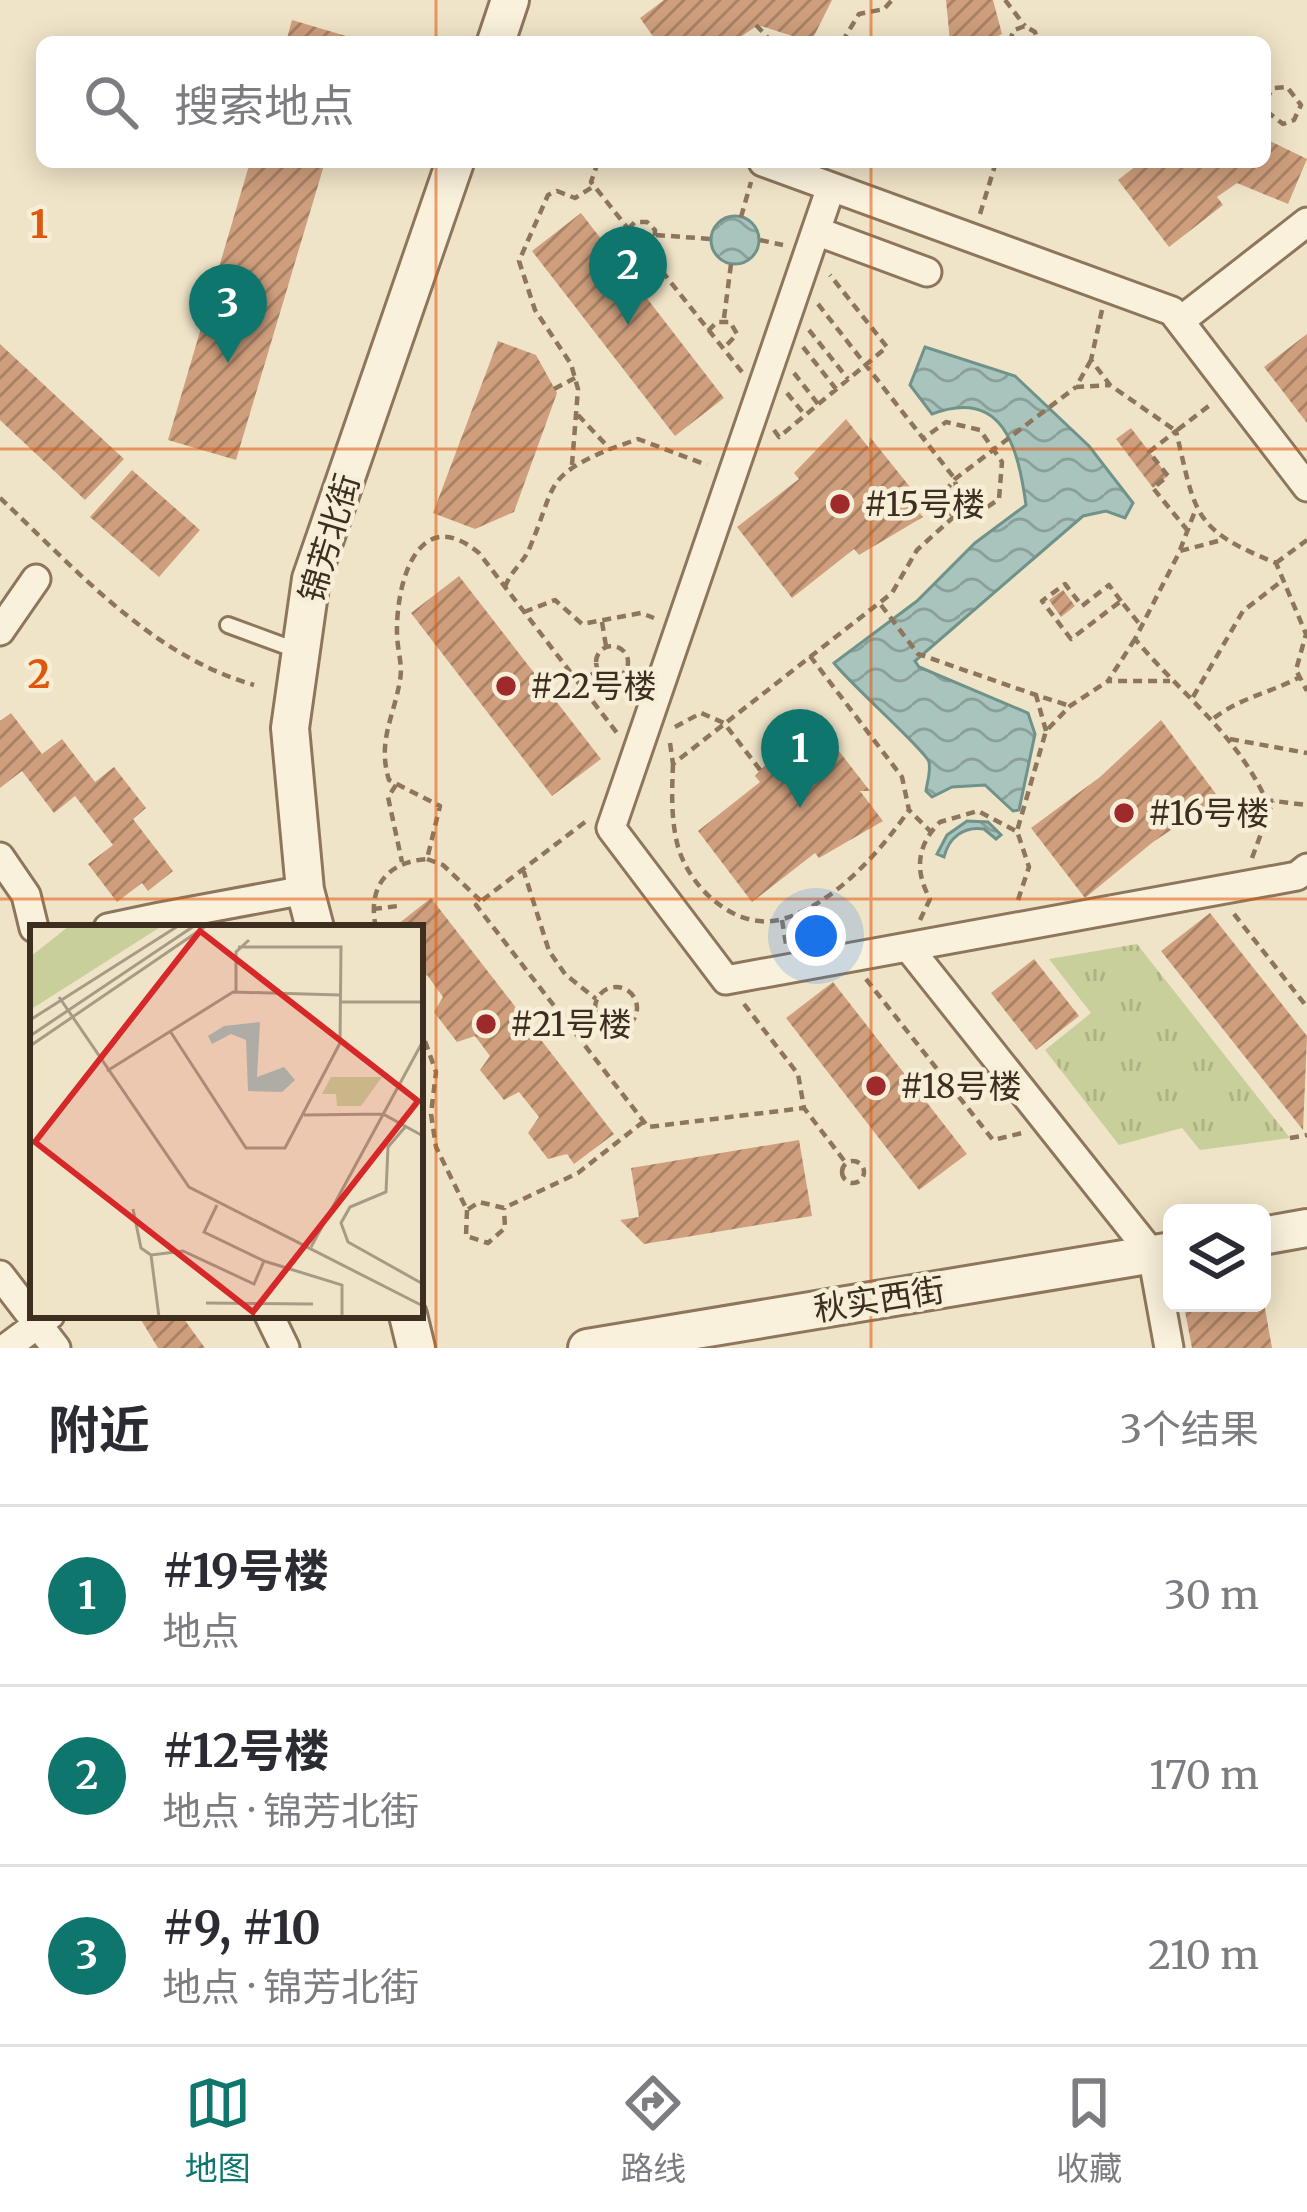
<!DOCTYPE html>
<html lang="zh">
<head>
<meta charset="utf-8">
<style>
	body { margin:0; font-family:Merriweather,"Noto Sans SC",serif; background:#f7f7f7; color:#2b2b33 }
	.controls { position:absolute; right:36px; bottom:36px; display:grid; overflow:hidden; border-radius:18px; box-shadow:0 6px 30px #0003 }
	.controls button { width:108px; height:108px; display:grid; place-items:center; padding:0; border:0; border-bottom:3px solid #e1e1e2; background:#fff; color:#2b2b33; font:60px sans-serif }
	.you { position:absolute; left:816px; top:936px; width:42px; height:42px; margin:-30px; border:9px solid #fff; border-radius:50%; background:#1a73e8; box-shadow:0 0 0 18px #1a73e833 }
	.badge { display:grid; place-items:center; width:78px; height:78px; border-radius:50%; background:#0f766e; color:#fff; font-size:39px; font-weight:700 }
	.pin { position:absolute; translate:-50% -99px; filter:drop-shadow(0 3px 6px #0008) }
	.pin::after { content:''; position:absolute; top:63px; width:42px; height:36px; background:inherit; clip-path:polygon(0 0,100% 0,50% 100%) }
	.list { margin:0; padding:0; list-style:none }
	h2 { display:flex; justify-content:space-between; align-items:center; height:156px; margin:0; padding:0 48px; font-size:51px }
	h2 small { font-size:39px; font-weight:400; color:#7c7c81 }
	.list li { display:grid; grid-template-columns:78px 1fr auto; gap:36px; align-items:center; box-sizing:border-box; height:180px; padding:0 48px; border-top:3px solid #e1e1e2 }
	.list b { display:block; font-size:45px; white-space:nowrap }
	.list p { margin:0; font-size:39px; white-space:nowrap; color:#7c7c81 }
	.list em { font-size:39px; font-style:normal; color:#7c7c81 }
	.icon { flex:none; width:66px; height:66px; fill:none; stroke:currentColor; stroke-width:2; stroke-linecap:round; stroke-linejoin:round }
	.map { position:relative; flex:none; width:1307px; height:1348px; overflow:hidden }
	.search { position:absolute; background:#fff; box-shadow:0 6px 30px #0003; left:36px; right:36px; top:36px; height:132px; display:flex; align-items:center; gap:30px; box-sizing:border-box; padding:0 42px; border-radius:18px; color:#7c7c81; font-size:45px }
	.sheet { height:696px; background:#fff }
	nav { display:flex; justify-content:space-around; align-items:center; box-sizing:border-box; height:168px; border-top:3px solid #e1e1e2; background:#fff; font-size:33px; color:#7c7c81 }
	nav a { display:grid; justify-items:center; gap:6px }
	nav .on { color:#0f766e }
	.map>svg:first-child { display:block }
	.grass { fill:url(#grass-tufts) }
	.water { fill:url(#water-waves); stroke:#6f938a; stroke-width:3 }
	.building { fill:url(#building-hatch) }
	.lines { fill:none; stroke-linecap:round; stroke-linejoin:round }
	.service-casing { stroke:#8d765c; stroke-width:20 }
	.minor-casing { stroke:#8d765c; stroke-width:33 }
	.tertiary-casing { stroke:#8d765c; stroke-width:42 }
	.path { stroke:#8d765c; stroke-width:4.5; stroke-dasharray:9 6; stroke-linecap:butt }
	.service { stroke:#faf1dc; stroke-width:14 }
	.minor { stroke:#faf1dc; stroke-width:27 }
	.tertiary { stroke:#faf1dc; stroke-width:36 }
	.grid { fill:none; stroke:#df570d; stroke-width:3; stroke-opacity:0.55 }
	.poi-dot { fill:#9e2a2b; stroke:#f7eed8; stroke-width:4.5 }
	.labels { text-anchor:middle; stroke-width:9; stroke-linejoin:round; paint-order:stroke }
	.poi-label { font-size:33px; fill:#3d2e20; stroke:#f7eed8; text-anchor:start }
	.street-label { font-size:33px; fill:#3d2e20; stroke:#f7eed8 }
	.inset-road { fill:none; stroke:#a89b85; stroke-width:3 }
	.view { fill:#d62828; fill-opacity:0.15; stroke:#d62828; stroke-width:6 }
	.inset-edge { fill:none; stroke:#3d2e20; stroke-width:6 }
	.grid-label { font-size:39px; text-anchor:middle; font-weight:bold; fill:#df570d; stroke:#f7eed8; stroke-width:9; stroke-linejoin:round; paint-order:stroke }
</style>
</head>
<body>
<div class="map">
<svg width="1307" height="1348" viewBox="0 0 1307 1348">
	<defs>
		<pattern id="grass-tufts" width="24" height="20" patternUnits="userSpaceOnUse" patternTransform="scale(3)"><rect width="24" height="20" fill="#c9cf9b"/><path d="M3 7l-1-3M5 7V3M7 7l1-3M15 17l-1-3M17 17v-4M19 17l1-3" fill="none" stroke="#aeb285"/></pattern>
		<pattern id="water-waves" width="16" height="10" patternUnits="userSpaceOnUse" patternTransform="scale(3)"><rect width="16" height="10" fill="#a9c4bc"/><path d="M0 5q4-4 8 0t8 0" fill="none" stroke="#8ba098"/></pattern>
		<pattern id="building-hatch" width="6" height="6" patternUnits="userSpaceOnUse" patternTransform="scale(3)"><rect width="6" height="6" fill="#cf9f7d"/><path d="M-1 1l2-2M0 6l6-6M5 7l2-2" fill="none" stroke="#a98266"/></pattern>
	</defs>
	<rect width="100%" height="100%" fill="#f0e4c8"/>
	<path class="grass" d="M 1137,944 L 1290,1138 L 1200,1150 L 1182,1128 L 1119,1145 L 1045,1050 L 1091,1013 L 1049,959 Z"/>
	<path class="water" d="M711 240a24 24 0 1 1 48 0a24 24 0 1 1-48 0Z
		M 925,347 L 1015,376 L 1089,446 L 1133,503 L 1125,518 L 1106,511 L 1083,516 L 915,661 L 919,667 L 1028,713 L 1035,734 L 1019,810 L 1013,811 L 985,785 L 952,787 L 932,797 L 926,791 C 927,782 931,772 929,762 C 926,751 850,684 834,663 L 917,601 L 975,543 L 1026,505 C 1018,447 1003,387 932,414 L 910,385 Z
		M 967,821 L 988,822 L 1001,835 L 996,839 L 984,829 C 964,826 949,837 944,857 L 937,854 L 947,835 Z"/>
	<path class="building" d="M 664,0 L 832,0 L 811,42 L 758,25 L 739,38 L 742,42 L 657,42 L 640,18 Z
		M 946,0 L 993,0 L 1002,34 L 986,42 L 950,42 Z
		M 292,20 L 363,41 L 363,42 L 286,42 Z
		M 1268,140 L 1307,159 L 1288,204 L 1237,183 L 1217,197 L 1223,205 L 1169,247 L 1118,180 L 1141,162 L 1235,162 L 1240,168 L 1265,162 Z
		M 250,162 L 325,162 L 236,460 L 168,440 Z
		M 581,213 L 724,398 L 675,436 L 532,251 Z
		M 1307,334 L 1307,423 L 1264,367 Z
		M 498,341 L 536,355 L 557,393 L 514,512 L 475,529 L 433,513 Z
		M 0,344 L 124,459 L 85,500 L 0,420 Z
		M 846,419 L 869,448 L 870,437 L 910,487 L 899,487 L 923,517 L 859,555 L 854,549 L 792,598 L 737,527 L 799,479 L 794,473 Z
		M 1131,428 L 1168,476 L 1153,488 L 1116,439 Z
		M 132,470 L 200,530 L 159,577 L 90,517 Z
		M 459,576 L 601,759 L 552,796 L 411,613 Z
		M 1063,590 L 1075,606 L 1061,617 L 1049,600 Z
		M 11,713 L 42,754 L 62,739 L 95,782 L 114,767 L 146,808 L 133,819 L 173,871 L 148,891 L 142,883 L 117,902 L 88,864 L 113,845 L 75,796 L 54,813 L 22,771 L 0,788 L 0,721 Z
		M 1161,720 L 1219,798 L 1153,842 L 1085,898 L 1031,828 L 1100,777 Z
		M 807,723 L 829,751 L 831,741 L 870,791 L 860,791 L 883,821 L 819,858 L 815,853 L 752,902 L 698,831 L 760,782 L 755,776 Z
		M 431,898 L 614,1134 L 574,1164 L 567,1154 L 548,1159 L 528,1133 L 539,1117 L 519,1092 L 504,1100 L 480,1070 L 490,1056 L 475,1036 L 457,1042 L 434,1012 L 443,997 L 427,975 L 420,980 L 420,928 L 393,928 Z
		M 1210,913 L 1307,1036 L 1303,1130 L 1161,951 Z
		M 1034,959 L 1079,1016 L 1036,1050 L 991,993 Z
		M 833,982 L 967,1154 L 919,1190 L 786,1018 Z
		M 799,1140 L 812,1216 L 644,1244 L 620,1220 L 639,1217 L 631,1168 Z
		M 1202,1303 L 1264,1303 L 1272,1348 L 1192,1348 L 1184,1306 Z
		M 138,1315 L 181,1315 L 205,1348 L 158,1348 Z"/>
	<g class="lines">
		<g class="service-casing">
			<path id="service" d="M 228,625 L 296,650"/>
		</g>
		<g class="minor-casing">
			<path id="minor" d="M 763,162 L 1172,311 L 1307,487
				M 831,187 L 611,828 L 726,980 L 1297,876 L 1307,868
				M 816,231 L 927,272
				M 1180,321 L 1307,222
				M 0,631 L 36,579
				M 0,857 L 26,895 L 34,928
				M 108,928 L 160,917
				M 163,928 L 160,917 L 305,890
				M 908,947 L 1152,1254 L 1169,1348
				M 0,1275 L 56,1348
				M 269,1315 L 285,1348
				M 6,1348 L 50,1315"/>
		</g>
		<g class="tertiary-casing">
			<path id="tertiary" d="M 496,42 L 510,0
				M 315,928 L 305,890 L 290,728 L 311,579 L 455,162
				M 1262,1236 L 1307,1228
				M 408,1315 L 416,1348
				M 587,1348 L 1172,1251"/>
		</g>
		<path class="path" d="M 1005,0 L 1025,26
			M 756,25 L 772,42
			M 842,42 L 859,14 L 884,9 L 892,0
			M 1009,42 L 1014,30 L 1025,26 L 1035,32 L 1038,42
			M 1045,42 L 1062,42
			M 1265,99 L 1274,88 L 1287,87 L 1301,105 L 1294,120 L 1283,124 L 1265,110
			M 598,162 L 591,182 L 742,372
			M 980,214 L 996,162
			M 741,217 L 751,182
			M 628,229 L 635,222 L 647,222 L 655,230 L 654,247 L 645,248
			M 656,235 L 711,239
			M 760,240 L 783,245
			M 818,304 L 955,479 L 959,512
			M 1102,310 L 1091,360 L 1110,385 L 1176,431 L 1210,405
			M 724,318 L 731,264
			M 809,330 L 848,379
			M 708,331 L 717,322 L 730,322 L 737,334 L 724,348
			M 803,347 L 836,389
			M 1091,360 L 1076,387 L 1110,385
			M 794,373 L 818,404
			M 554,389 L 575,378
			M 787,393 L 805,415
			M 578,415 L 610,449 L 638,439 L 707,465
			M 774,430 L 779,437 L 887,347 L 830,275
			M 572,465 L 578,389 L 571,364 L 535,310 L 519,261 L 548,195 L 557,191 L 575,198 L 594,186
			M 0,498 C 77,570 150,655 254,685
			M 952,515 L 939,499 L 955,479 L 1076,387
			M 1188,531 L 1153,488 L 1168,476 L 1149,452 L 1176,431 C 1196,515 1192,529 1276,563 L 1306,634 L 1296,670 L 1307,691
			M 1218,541 L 1180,551 L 1135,639 C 1180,693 1236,733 1266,800 L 1307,805
			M 1180,550 L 1195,511
			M 1276,563 L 1307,540
			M 505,587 C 511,570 524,563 530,547 C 556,486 543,477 610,449
			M 1121,601 L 1109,585 L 1082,606 L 1065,584 L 1042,601 L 1071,639 L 1121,601 L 1141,626
			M 881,605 L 918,654 L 1036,695
			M 524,612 L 555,600 L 582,624 L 641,613 L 654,618
			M 602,622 L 606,646
			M 1135,639 L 1108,681 L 1170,681
			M596 662a16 16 0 1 1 32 0a16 16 0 1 1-32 0Z
			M 810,656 L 902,777 L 909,810 L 931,832
			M 579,684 L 598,670
			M 1193,697 L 1243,611 L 1283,580
			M 1214,718 C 1242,697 1270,693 1300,677
			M 675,727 L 701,713 L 724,723 L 761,771
			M 1046,731 L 1036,695 L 1070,706
			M 1230,739 L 1307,753
			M 670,743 L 673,764 L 892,593 L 917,550 L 959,512 L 983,510 L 999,499 L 1002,462 L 980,430 L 946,422 L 924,438
			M 673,764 C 672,789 671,814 676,838 C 684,884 735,933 783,919 C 834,904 880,852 909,810
			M 396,785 L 388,797 L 402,862
			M 585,822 L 476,905 L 648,1127 L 804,1108
			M 1252,858 L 1273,801
			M 427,859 L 443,865 L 481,901
			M 523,869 L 549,951 L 565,974 L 596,999
			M 1018,900 L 1029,867 L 1017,831 L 1046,731 L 1070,706 L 1108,681
			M 373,909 L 398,906
			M 1234,914 L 1307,1007
			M 782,920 L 786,944
			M 920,920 L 930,899 C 914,870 917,845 940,822 L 978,811 L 1016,831
			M 376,928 C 367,888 386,862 427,859 L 440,806 L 389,780 C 377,741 394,717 400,680 C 403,665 397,649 397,633 C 396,583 418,502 479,553 L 617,733
			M 866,979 L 993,1140 L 1022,1133
			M595 1008a21 21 0 1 1 42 0a21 21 0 1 1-42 0Z
			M 744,1004 L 798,1074 L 804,1108 L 846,1163
			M 420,1027 L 436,1072 L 431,1114 L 436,1147 L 467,1210 L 479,1202 L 504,1208 L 578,1173 L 643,1122
			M 581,1041 L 603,1023
			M 1290,1138 L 1307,1135
			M842 1172a11 11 0 1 1 22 0a11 11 0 1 1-22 0Z
			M 467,1210 L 466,1236 L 488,1243 L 505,1228 L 504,1208"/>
		<use href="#service" class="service"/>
		<use href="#minor" class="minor"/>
		<use href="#tertiary" class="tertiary"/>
	</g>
	<path class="grid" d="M 436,0 L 436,42M 871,0 L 871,42M 436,162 L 436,1348M 871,162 L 871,1348M 0,449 L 1307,449M 0,899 L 1307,899"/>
	<g class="poi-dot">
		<circle cx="840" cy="504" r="12"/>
		<circle cx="506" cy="686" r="12"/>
		<circle cx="1124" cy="813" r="12"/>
		<circle cx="486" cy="1024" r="12"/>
		<circle cx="876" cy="1086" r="12"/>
	</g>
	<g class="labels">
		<g class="poi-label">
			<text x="864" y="516">#15号楼</text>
			<text x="530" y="698">#22号楼</text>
			<text x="1148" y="825">#16号楼</text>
			<text x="510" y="1036">#21号楼</text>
			<text x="900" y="1098">#18号楼</text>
		</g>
		<g class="street-label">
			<text transform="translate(329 538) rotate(-73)" y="12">锦芳北街</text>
			<text transform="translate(879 1299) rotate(-9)" y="12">秋实西街</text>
		</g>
	</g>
	<g transform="translate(30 925)">
		<rect width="393" height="393" fill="#f0e4c8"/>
		<path d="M 301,152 L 352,152 L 331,181 L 307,181 L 306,169 L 292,169 Z" fill="#c9cf9b"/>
		<path d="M 39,1 L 132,1 L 0,85 L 0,32 Z" fill="#c9cf9b"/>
		<path d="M 230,97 L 227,152 L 254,142 L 265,155 L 252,167 L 218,166 L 216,115 L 201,109 L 182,119 L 178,111 L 194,101 Z" fill="#a9c4bc"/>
		<path class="inset-road" d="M 206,67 L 206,27 L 219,15M 29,72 L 159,262 L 393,381M 311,77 L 393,77M 0,95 L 148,1M 140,106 L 216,223 L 255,223 L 310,118 L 311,22 L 208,22M 0,111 L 164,1M 0,121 L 176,1M 77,146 L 203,67 L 310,70M 274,190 L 353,189 L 393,211M 376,201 L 358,222 L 356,267 L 320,282 L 311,298 L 318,317 L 393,359M 103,284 L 111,323 L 121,330M 281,322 L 393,116M 234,336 L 312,360 L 312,392M 176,378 L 283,379M 129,392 L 121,330 L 153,326 L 224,359 L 234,336 L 174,307 L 187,280"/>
		<path class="view" d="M 170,6 L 388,176 L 223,387 L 5,217 Z"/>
		<rect width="393" height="393" class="inset-edge"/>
	</g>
	<g class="grid-label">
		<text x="39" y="238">1</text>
		<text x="39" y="688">2</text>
	</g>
</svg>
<div class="controls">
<button><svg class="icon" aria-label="layers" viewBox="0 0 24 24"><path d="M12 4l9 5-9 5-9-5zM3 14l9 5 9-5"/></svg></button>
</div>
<div class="you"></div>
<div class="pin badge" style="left:800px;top:808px">1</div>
<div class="pin badge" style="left:628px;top:325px">2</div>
<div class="pin badge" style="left:228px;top:363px">3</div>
<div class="search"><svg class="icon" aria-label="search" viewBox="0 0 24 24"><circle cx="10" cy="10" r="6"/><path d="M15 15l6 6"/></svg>搜索地点</div>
</div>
<section class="sheet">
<h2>附近<small>3个结果</small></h2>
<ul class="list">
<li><span class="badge">1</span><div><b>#19号楼</b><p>地点</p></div><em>30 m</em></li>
<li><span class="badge">2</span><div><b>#12号楼</b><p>地点 · 锦芳北街</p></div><em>170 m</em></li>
<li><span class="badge">3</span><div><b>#9, #10</b><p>地点 · 锦芳北街</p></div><em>210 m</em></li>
</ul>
</section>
<nav>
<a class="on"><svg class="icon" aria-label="map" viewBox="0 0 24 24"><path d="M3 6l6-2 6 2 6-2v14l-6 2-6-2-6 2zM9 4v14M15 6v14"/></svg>地图</a>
<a><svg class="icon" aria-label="directions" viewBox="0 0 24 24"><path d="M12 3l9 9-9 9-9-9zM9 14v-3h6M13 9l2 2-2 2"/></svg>路线</a>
<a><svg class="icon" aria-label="saved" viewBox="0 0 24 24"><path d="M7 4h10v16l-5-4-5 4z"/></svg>收藏</a>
</nav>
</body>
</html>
